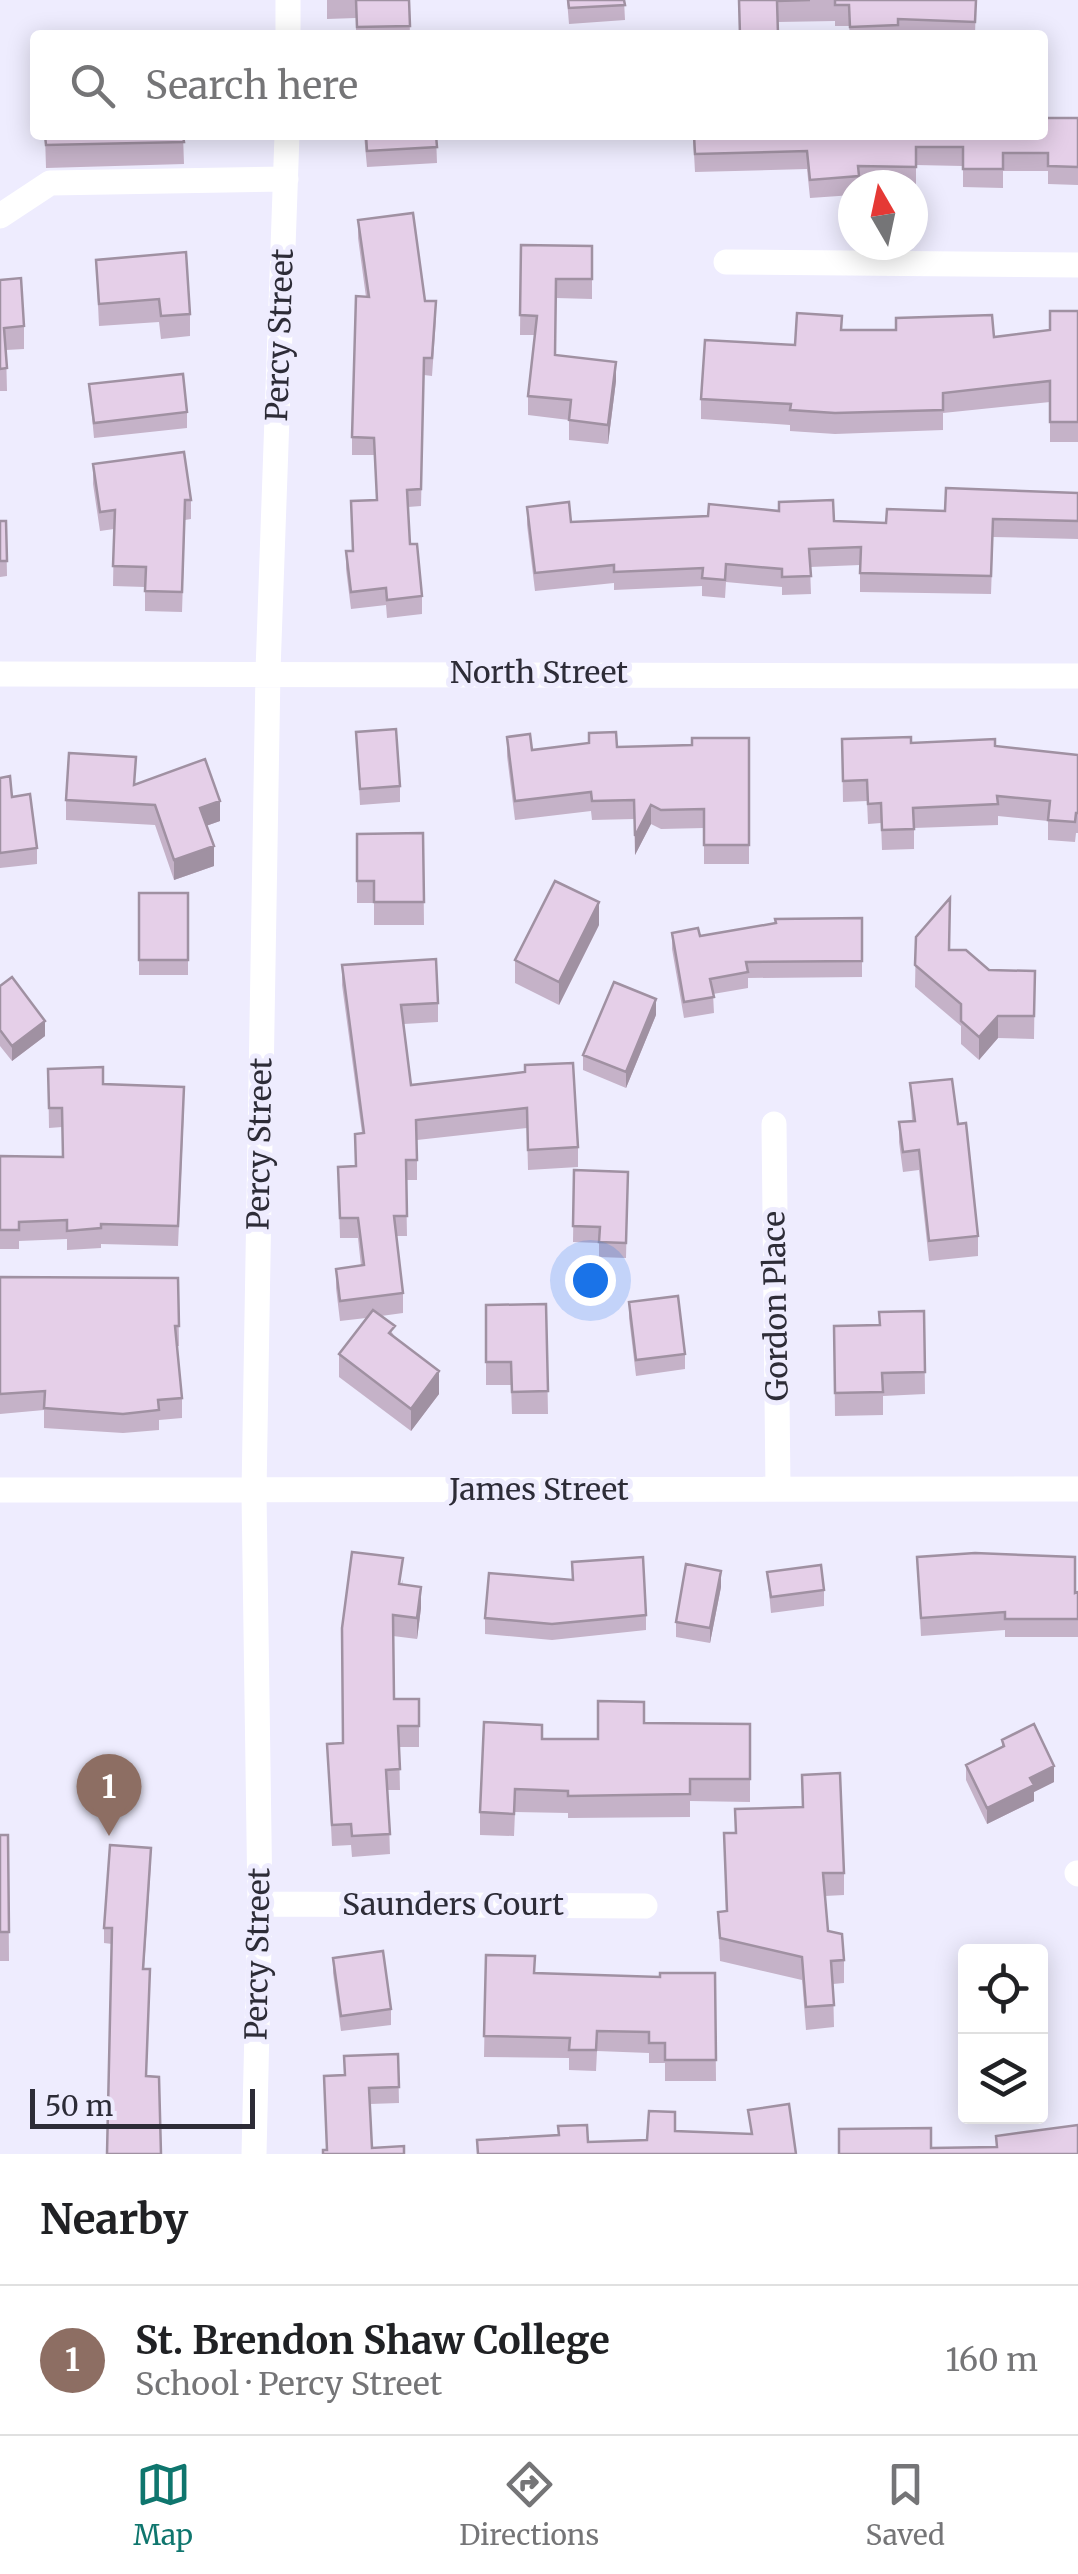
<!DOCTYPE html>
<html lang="en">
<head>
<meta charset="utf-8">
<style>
	body { margin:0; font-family:Merriweather,serif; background:#f2f2f2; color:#202124 }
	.controls { position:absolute; right:30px; bottom:30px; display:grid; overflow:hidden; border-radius:10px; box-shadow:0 5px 25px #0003 }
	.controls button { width:90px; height:90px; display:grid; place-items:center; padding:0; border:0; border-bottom:2px solid #e0e0e0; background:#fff; color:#202124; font:50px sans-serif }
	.compass { position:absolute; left:838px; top:170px; width:90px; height:90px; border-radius:50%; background:#fff; box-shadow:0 5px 25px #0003; rotate:351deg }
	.scale { position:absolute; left:30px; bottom:25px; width:225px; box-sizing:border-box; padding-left:10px; border:5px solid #2d2c37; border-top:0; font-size:28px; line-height:35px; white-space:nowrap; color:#2d2c37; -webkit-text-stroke:8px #eeecfe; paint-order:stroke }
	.you { position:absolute; left:590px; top:1280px; width:35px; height:35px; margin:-25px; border:8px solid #fff; border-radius:50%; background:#1a73e8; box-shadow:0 0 0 15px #1a73e833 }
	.badge { display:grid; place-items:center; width:65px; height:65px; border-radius:50%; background:#0f766e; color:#fff; font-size:32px; font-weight:700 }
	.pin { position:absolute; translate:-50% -82px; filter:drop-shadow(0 2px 5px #0008) }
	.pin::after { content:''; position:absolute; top:52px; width:35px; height:30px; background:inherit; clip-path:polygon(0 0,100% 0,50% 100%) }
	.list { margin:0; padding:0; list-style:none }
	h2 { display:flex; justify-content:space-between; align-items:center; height:130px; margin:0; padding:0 40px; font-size:42px }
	h2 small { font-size:32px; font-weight:400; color:#757577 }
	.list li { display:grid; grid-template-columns:65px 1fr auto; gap:30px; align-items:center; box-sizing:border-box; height:150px; padding:0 40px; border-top:2px solid #e0e0e0 }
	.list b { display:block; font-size:38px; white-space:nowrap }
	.list p { margin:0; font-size:32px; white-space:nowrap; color:#757577 }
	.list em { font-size:32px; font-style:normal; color:#757577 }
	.icon { flex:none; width:55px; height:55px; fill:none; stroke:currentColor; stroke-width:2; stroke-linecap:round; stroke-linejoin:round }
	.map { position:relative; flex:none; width:1078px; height:2154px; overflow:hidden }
	.search { position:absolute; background:#fff; box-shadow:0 5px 25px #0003; left:30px; right:30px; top:30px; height:110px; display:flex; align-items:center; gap:25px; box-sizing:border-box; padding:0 35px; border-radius:10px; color:#757577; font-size:38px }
	.sheet { height:280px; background:#fff }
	nav { display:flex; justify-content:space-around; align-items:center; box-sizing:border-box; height:140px; border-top:2px solid #e0e0e0; background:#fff; font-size:28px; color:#757577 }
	nav a { display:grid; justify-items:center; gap:5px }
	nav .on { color:#0f766e }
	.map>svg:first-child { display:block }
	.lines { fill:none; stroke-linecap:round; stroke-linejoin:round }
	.minor { stroke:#fff; stroke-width:25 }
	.wall { fill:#c5b2c8 }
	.shaded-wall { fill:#a091a2 }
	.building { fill:#e5cfe8; stroke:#a091a2; stroke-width:2.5 }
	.labels { text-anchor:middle; stroke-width:10; stroke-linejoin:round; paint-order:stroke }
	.street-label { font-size:30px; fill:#2d2c37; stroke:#eeecfe }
</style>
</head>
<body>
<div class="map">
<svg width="1078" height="2154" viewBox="0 0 1078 2154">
	<rect width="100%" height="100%" fill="#eeecfe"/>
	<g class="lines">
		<path class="minor" d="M 288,35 L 288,0
			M 0,216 L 50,183 L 286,179
			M 726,262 L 1078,265
			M 0,674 L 1078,676
			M 774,1124 L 778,1488
			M 0,1490 L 1078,1489
			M 1077,1873 L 1078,1874
			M 260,1904 L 645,1906
			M 254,2154 L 260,1904 L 254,1493 L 268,671 L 287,135"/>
	</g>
	<path class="wall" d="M 327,0 L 409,0 L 410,35 L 356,35 L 356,18 L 327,19 Z
		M 567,0 L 624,0 L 625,20 L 569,24 Z
		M 739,0 L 976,0 L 975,35 L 850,35 L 849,26 L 835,26 L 835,21 L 777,22 L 778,35 L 740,35 Z
		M 1078,118 L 1078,185 L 1048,184 L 1048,171 L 1003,171 L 1003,188 L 963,187 L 963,166 L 916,165 L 916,185 L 859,184 L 853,185 L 853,195 L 810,198 L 807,169 L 695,172 L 693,135 Z
		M 45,135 L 183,135 L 184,164 L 46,168 Z
		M 364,135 L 436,135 L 437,163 L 367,167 Z
		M 358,220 L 425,301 L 436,319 L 432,376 L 424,375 L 421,506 L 408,507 L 410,544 L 422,596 L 422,614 L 387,618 L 386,605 L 351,609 L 346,569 L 346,551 L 353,551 L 351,501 L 377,500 L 374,455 L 352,455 L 352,437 L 366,297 L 358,238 Z
		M 521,245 L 592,246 L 592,299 L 556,298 L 555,355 L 616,381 L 608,444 L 569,440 L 569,420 L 528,415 L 528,396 L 535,335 L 520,335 Z
		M 96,260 L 190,314 L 190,336 L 161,339 L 159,322 L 99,326 Z
		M 0,280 L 24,326 L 24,349 L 6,350 L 7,391 L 0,391 Z
		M 1078,311 L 1078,442 L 1050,442 L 1050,402 L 943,413 L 943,430 L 835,434 L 790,431 L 790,425 L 701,419 L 701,399 L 795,345 L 842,330 L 994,337 L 1050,330 Z
		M 89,384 L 187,412 L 187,428 L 94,438 Z
		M 93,464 L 191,500 L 191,519 L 185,520 L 182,612 L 145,611 L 145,587 L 113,586 L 114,529 L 100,531 L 93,484 Z
		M 1078,493 L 1078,539 L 993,537 L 991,594 L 860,592 L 860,565 L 810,567 L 811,594 L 782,595 L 782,587 L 726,582 L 725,598 L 702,596 L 702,586 L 614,590 L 614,583 L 535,591 L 527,525 L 527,507 L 571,522 L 834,521 L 886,523 L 945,511 Z
		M 0,521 L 6,521 L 7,576 L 0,577 Z
		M 356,732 L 400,786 L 400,802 L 360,805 Z
		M 507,737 L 532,750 L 692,745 L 749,738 L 749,864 L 704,864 L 704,828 L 661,829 L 651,824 L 635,855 L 634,819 L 592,820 L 591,811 L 515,820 L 507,756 Z
		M 842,739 L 995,746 L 1078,755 L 1078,833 L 1076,833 L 1075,842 L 1048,840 L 1048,821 L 998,816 L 998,825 L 914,828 L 914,849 L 882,850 L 881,823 L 868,824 L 867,801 L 843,802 Z
		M 0,778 L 12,797 L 37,848 L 37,864 L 0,868 Z
		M 135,784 L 220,821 L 206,826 L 214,866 L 174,880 L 155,825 L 66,820 L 66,800 Z
		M 423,833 L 424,925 L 374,925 L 374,903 L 357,903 L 357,834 Z
		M 139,893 L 188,893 L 188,975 L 139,975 Z
		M 862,918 L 862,977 L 748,978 L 748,988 L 713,994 L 714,1013 L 684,1018 L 672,949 L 672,933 L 700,936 Z
		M 599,925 L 559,1005 L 515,983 L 515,960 Z
		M 916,937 L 989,970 L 1035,971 L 1034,1039 L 998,1038 L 979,1060 L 961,1044 L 961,1026 L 915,987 Z
		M 342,965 L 438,1003 L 438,1022 L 404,1024 L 411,1085 L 525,1072 L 578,1147 L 578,1167 L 528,1170 L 527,1128 L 417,1140 L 417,1180 L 406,1180 L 407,1236 L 396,1236 L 403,1293 L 403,1313 L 381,1316 L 395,1337 L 439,1394 L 411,1431 L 339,1377 L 339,1354 L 366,1318 L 340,1321 L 336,1288 L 336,1269 L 361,1266 L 358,1238 L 340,1238 L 338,1167 L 356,1166 L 355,1134 L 362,1133 L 342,985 Z
		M 0,986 L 45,1036 L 12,1061 L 0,1046 Z
		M 656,1015 L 626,1088 L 583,1070 L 583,1055 Z
		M 48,1069 L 184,1107 L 178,1246 L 101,1244 L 101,1248 L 67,1250 L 67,1239 L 19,1241 L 19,1249 L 0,1249 L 0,1156 L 62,1157 L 62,1127 L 49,1128 Z
		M 910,1083 L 958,1124 L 978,1236 L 978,1256 L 929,1261 L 919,1170 L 903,1172 L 899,1142 L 899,1122 L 912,1121 Z
		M 574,1170 L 628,1172 L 626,1258 L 599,1257 L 599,1243 L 573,1242 Z
		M 0,1277 L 178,1278 L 179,1346 L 177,1346 L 182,1398 L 182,1418 L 159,1420 L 159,1430 L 123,1433 L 44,1428 L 44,1410 L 0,1414 Z
		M 629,1302 L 685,1354 L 685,1369 L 636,1376 L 629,1318 Z
		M 546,1304 L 548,1414 L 512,1414 L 511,1385 L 486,1385 L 486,1305 Z
		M 924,1311 L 925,1394 L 883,1396 L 883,1415 L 835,1416 L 834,1326 L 880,1325 Z
		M 917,1557 L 1078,1592 L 1078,1637 L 1005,1637 L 1005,1630 L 921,1636 Z
		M 572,1562 L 646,1615 L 646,1630 L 552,1640 L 485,1634 L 485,1618 L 572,1580 Z
		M 767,1572 L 824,1590 L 824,1606 L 771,1613 Z
		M 403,1579 L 402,1585 L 421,1608 L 417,1639 L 393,1636 L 394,1699 L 419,1699 L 419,1747 L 399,1747 L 400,1790 L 388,1790 L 390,1854 L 352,1857 L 351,1845 L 332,1846 L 327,1744 L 342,1743 Z
		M 721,1587 L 710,1643 L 676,1637 L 676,1622 Z
		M 644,1723 L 750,1724 L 750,1802 L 690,1801 L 690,1817 L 568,1818 L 568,1813 L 515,1812 L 514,1836 L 480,1835 L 480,1812 L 542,1739 L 598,1739 Z
		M 1002,1740 L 1054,1782 L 1034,1792 L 1034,1801 L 987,1824 L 966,1780 L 966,1765 L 1002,1748 Z
		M 735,1809 L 844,1873 L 844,1895 L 825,1896 L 828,1931 L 844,1960 L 844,1983 L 833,1984 L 834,2027 L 806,2030 L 802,1980 L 720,1961 L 718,1912 L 726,1911 L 724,1833 L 735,1833 Z
		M 0,1835 L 8,1835 L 9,1961 L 0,1961 Z
		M 151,1863 L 144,1969 L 146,2076 L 112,1944 L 104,1943 L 104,1928 Z
		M 486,1955 L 535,1973 L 660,1977 L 715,1973 L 716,2081 L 665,2081 L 665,2063 L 649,2063 L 649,2053 L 597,2051 L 596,2071 L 569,2070 L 569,2058 L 484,2057 Z
		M 333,1958 L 391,2009 L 391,2025 L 341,2031 L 333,1973 Z
		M 398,2054 L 399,2103 L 370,2104 L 372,2148 L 327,2150 L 344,2075 L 344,2056 Z"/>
	<path class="shaded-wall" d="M 616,362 L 616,381 L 608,444 L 608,425 Z
		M 220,801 L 220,821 L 200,828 L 200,808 Z
		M 651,805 L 651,824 L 635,855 L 635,836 Z
		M 214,846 L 214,866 L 174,880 L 174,860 Z
		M 599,902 L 599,925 L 559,1005 L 559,982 Z
		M 656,999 L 656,1015 L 626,1088 L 626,1072 Z
		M 998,1016 L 998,1038 L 979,1060 L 979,1037 Z
		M 45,1021 L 45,1036 L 12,1061 L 12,1046 Z
		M 439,1371 L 439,1394 L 411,1431 L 411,1409 Z
		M 721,1571 L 721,1587 L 710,1643 L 710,1628 Z
		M 421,1587 L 421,1608 L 417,1639 L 417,1618 Z
		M 1054,1766 L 1054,1782 L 1034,1792 L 1034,1801 L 987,1824 L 987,1808 L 1030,1778 Z"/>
	<path class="building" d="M 356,0 L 409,0 L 410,26 L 357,27 Z
		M 568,0 L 624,0 L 625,5 L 569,8 Z
		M 739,0 L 810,0 L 777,1 L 778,34 L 754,35 L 740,35 Z
		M 835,0 L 976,0 L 975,22 L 898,19 L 898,25 L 850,27 L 849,5 L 835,5 Z
		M 1043,118 L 1078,118 L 1078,167 L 1048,166 L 1048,153 L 1003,153 L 1003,169 L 963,169 L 963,147 L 916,147 L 916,167 L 858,166 L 859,176 L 810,180 L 807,151 L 695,154 L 694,135 L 1043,135 Z
		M 45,135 L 183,135 L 184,142 L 46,145 Z
		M 366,135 L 436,135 L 437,147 L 367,151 Z
		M 413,213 L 425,301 L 436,301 L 432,358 L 424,358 L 421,489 L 407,490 L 410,544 L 417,544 L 422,596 L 387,600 L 386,588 L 351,592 L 346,551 L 353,551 L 351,501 L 377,500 L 374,438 L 352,437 L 356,296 L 369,297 L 358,220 Z
		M 521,245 L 592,246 L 592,279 L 556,279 L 555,355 L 616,362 L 608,425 L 569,420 L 571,400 L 528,396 L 537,316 L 520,315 Z
		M 186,252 L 190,314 L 161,316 L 159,299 L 99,304 L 96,260 Z
		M 21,278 L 24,326 L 4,328 L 7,368 L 0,369 L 0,280 Z
		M 1050,311 L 1078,311 L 1078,422 L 1050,422 L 1050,381 L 943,393 L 943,410 L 835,413 L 790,410 L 791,404 L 701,399 L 705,340 L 795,345 L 797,313 L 842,316 L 841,330 L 896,330 L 896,318 L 992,315 L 994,337 L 1050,330 Z
		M 183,374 L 187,412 L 94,423 L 89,384 Z
		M 184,452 L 191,500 L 185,500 L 182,592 L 145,591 L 146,567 L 113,566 L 115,510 L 100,512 L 93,464 Z
		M 946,488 L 1078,493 L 1078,521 L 993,519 L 991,576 L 860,573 L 861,547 L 809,549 L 811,576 L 782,577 L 782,569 L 726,564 L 725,580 L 702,578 L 703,568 L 614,572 L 614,565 L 535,573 L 527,507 L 569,502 L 571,522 L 708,516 L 709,504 L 779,511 L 779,502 L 833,500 L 834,521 L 886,523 L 887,509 L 945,511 Z
		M 0,521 L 6,521 L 7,561 L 0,561 Z
		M 396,729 L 400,786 L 360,789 L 356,732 Z
		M 616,732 L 617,747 L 692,745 L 692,738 L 749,738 L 749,845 L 704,845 L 704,809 L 661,810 L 651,805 L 635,836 L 634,800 L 592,801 L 591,792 L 515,801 L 507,737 L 530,734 L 532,750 L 589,743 L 589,733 Z
		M 911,737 L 911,743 L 995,739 L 995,746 L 1078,755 L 1078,813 L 1076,813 L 1075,822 L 1048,820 L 1050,801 L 997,796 L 998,804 L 913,808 L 914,829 L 882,830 L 881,803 L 868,804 L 867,780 L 843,781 L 842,739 Z
		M 69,753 L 136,757 L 134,785 L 205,759 L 220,801 L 200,808 L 214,846 L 174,860 L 155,805 L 66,800 Z
		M 10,776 L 12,797 L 30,794 L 37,848 L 0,853 L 0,778 Z
		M 423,833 L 424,902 L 374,902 L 374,881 L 357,881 L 357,834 Z
		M 555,881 L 599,902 L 559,982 L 515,960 Z
		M 139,893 L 188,893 L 188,960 L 139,960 Z
		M 950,898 L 949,950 L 966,950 L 989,970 L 1035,971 L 1034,1016 L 998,1016 L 979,1037 L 961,1021 L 961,1004 L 915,965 L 916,937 Z
		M 862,918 L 862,961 L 746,962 L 748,972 L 710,979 L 714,997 L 684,1002 L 672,933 L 698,928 L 700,936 L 776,923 L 775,919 Z
		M 436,959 L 438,1003 L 401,1005 L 411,1085 L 525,1072 L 525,1065 L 573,1063 L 578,1147 L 528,1150 L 527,1108 L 416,1120 L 417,1160 L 406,1160 L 407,1216 L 394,1216 L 403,1293 L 340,1301 L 336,1269 L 364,1265 L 358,1218 L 340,1218 L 338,1167 L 356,1166 L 355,1134 L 364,1133 L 342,965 Z
		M 12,977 L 45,1021 L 12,1046 L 0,1030 L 0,986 Z
		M 614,982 L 656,999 L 626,1072 L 583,1055 Z
		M 103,1067 L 103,1084 L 184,1087 L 178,1226 L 101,1224 L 101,1228 L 67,1231 L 67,1220 L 19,1222 L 19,1230 L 0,1230 L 0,1156 L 63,1157 L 62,1108 L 49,1108 L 48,1069 Z
		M 952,1079 L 958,1124 L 966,1123 L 978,1236 L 929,1241 L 919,1150 L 903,1152 L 899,1122 L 915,1121 L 910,1083 Z
		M 574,1170 L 628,1172 L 626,1243 L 599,1242 L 600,1227 L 573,1226 Z
		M 0,1277 L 178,1278 L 179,1326 L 175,1326 L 182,1398 L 158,1400 L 159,1410 L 123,1414 L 44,1408 L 45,1391 L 0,1394 Z
		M 678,1296 L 685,1354 L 636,1360 L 629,1302 Z
		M 546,1304 L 548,1391 L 512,1392 L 511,1362 L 486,1362 L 486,1305 Z
		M 373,1310 L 395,1326 L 389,1333 L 439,1371 L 411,1409 L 339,1354 Z
		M 924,1311 L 925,1372 L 882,1373 L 883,1392 L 835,1393 L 834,1326 L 880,1325 L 879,1312 Z
		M 352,1552 L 403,1558 L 399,1584 L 421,1587 L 417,1618 L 393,1615 L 394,1699 L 419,1699 L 419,1726 L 398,1726 L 400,1769 L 386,1770 L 390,1834 L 352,1836 L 351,1824 L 332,1825 L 327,1744 L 343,1743 L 342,1628 Z
		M 975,1553 L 1075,1557 L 1075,1593 L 1078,1592 L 1078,1619 L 1005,1619 L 1005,1612 L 921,1618 L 917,1557 Z
		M 643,1557 L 646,1615 L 552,1624 L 485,1618 L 489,1573 L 573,1580 L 572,1562 Z
		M 686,1564 L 721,1571 L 710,1628 L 676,1622 Z
		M 821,1565 L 824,1590 L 771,1597 L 767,1572 Z
		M 598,1701 L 644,1702 L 644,1723 L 750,1724 L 750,1779 L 690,1779 L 690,1794 L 568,1796 L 568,1791 L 515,1789 L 514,1814 L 480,1812 L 484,1722 L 542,1725 L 542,1739 L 598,1739 Z
		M 1034,1724 L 1054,1766 L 1030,1778 L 1034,1785 L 987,1808 L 966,1765 L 1004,1746 L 1002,1740 Z
		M 840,1773 L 844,1873 L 823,1873 L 828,1931 L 842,1934 L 844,1960 L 831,1961 L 834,2005 L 806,2007 L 802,1957 L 720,1938 L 718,1912 L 727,1911 L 724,1833 L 736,1833 L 735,1809 L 803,1807 L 802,1775 Z
		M 0,1835 L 8,1835 L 9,1932 L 0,1932 Z
		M 110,1845 L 151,1848 L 143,1969 L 150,1969 L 146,2076 L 159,2077 L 161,2154 L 107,2154 L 112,1928 L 104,1928 Z
		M 383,1951 L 391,2009 L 341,2016 L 333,1958 Z
		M 486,1955 L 535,1956 L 534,1973 L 660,1977 L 660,1973 L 715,1973 L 716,2060 L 665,2060 L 665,2043 L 649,2043 L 649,2032 L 597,2031 L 596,2050 L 569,2050 L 570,2038 L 484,2036 Z
		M 398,2054 L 399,2087 L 369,2088 L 372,2148 L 404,2146 L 404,2154 L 323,2154 L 323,2150 L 327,2150 L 324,2076 L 345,2075 L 344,2056 Z
		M 789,2104 L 796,2154 L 478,2154 L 477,2140 L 559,2135 L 558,2126 L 587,2125 L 588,2142 L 647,2140 L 649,2111 L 675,2112 L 675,2131 L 752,2134 L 748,2110 Z
		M 1078,2125 L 1078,2154 L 839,2154 L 839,2129 L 931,2128 L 931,2148 L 997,2147 L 996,2136 Z"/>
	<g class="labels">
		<g class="street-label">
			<text transform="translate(280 335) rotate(-88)" y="10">Percy Street</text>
			<text x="539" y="683">North Street</text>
			<text transform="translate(260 1144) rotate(-89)" y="10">Percy Street</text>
			<text transform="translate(776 1306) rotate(-91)" y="10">Gordon Place</text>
			<text x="539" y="1500">James Street</text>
			<text x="453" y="1915">Saunders Court</text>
			<text transform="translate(258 1954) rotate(-89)" y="10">Percy Street</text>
		</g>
	</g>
</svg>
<div class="controls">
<button><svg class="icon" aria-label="locate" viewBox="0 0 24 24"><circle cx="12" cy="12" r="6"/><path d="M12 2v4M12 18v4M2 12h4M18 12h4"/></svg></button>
<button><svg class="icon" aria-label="layers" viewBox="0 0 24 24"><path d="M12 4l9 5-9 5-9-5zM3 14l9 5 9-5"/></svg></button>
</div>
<svg class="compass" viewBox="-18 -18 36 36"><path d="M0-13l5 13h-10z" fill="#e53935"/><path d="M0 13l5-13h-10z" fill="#757577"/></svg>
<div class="scale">50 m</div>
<div class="you"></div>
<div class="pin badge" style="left:109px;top:1836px;background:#8d6e63">1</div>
<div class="search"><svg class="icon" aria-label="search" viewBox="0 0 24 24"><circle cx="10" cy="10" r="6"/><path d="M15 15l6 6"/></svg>Search here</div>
</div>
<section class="sheet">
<h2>Nearby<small></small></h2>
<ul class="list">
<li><span class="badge" style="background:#8d6e63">1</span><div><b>St. Brendon Shaw College</b><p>School · Percy Street</p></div><em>160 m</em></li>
</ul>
</section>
<nav>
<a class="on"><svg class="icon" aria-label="map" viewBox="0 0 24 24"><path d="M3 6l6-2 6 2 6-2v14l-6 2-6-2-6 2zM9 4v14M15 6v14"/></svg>Map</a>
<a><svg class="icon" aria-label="directions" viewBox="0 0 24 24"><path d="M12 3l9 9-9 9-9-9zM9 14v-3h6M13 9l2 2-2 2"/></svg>Directions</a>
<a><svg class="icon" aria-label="saved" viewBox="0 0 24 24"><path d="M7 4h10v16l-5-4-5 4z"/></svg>Saved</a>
</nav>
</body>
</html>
